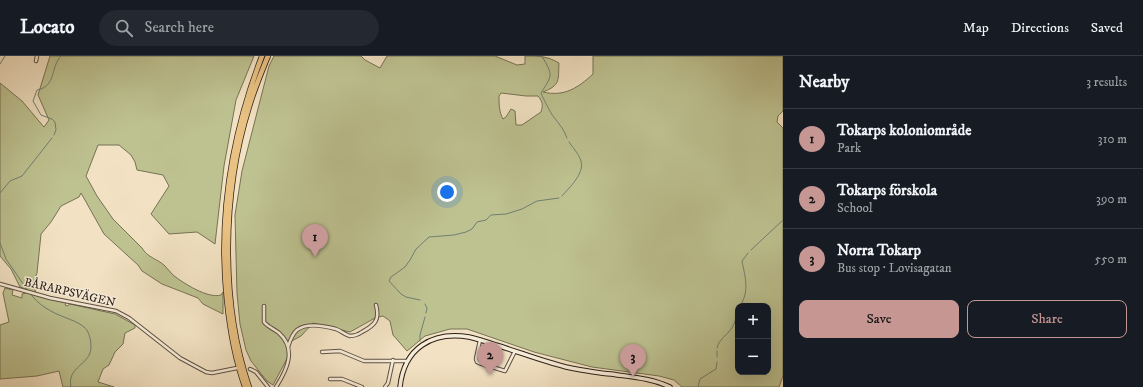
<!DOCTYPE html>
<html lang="en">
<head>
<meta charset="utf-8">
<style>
	body { margin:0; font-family:"IM FELL DW Pica",serif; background:#242831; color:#f1f3f6 }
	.controls { position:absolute; right:12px; bottom:12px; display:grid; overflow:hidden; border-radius:8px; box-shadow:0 4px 16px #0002 }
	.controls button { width:36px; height:36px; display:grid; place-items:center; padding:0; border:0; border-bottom:1px solid #363941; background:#171b24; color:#f1f3f6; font:20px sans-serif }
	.you { position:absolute; left:447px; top:136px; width:14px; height:14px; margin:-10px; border:3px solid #fff; border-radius:50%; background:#1a73e8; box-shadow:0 0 0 6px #1a73e833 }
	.badge { display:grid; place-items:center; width:26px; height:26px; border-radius:50%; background:#c59692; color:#111; font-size:13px; font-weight:700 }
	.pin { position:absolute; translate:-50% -33px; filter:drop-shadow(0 1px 2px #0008) }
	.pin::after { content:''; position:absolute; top:21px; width:14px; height:12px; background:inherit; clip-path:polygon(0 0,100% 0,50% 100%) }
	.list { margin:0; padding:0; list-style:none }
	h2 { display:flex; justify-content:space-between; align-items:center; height:52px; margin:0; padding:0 16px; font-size:17px }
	h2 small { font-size:13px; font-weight:400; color:#9ea1a6 }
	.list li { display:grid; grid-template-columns:26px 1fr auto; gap:12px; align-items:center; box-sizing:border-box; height:60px; padding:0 16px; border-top:1px solid #363941 }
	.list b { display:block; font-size:15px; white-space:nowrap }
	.list p { margin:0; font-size:13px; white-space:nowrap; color:#9ea1a6 }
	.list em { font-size:13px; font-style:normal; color:#9ea1a6 }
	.actions { display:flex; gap:8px; padding:12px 16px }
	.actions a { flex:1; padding:9px 0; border:1px solid #c59692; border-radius:8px; text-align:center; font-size:14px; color:#c59692 }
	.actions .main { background:#c59692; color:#111 }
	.icon { flex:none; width:22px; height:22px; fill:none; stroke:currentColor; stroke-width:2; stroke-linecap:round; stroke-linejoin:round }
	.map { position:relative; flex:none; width:783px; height:331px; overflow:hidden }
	header { display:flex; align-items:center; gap:24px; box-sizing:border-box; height:56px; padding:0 20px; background:#171b24; border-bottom:1px solid #363941 }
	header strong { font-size:19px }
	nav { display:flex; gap:22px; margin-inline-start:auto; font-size:14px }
	.search { width:280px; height:36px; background:#242831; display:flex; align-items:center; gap:10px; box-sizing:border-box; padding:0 14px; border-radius:22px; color:#9ea1a6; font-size:15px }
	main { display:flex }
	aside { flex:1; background:#171b24 }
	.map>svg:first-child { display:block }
	.green { fill:#bec291; stroke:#757255; fill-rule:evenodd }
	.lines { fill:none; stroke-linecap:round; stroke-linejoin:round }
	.stream { stroke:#6f8072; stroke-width:1 }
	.street-casing { stroke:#5e5144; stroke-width:4.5 }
	.secondary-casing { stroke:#2c2119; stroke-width:5.5 }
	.highway-casing { stroke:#2c2119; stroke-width:6 }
	.street { stroke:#f7ecd8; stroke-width:2.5 }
	.secondary { stroke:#f7ecd8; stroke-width:3.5 }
	.highway { stroke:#e9c182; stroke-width:4.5 }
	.labels { text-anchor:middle; stroke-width:3; stroke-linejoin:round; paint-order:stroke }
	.street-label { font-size:12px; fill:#2c2119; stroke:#f7ecd8 }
</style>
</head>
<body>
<header>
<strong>Locato</strong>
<div class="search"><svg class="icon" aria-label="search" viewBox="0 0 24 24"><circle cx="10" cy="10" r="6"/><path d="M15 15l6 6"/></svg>Search here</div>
<nav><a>Map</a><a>Directions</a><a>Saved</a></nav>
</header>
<main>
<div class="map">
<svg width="783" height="331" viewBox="0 0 783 331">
	<rect width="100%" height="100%" fill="#f2e2c3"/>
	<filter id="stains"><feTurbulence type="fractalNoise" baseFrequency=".005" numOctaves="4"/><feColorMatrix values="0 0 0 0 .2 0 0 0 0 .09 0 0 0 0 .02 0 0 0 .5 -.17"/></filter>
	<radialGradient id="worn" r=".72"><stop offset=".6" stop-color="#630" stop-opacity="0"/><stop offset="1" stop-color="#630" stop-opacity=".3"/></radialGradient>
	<path class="green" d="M 50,0 L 254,0 L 236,44 L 224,110 L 215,188 L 197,176 L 169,178 L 151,158 L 169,130 L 163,119 L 137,114 L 135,106 L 131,99 L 119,89 L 98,89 L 86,120 L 97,140 L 113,163 L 142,192 C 147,201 157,203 164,209 C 167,212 170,216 173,219 C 183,227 208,243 221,239 L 223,236 L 223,258 L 203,248 L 198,242 L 162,228 L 142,215 L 138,209 L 127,199 L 104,178 L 81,137 L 79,141 L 61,150 L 51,166 L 41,178 L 37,217 L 33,229 L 37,239 L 66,247 L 65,249 L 67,250 L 70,248 L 115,258 L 135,269 L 135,272 L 125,277 L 123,288 L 115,296 L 109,309 L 103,313 L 98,326 L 114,331 L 63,331 L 59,315 L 37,320 L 0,323 L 0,269 L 9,266 L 3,237 L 5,232 L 13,234 L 12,239 L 22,242 L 22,238 L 29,236 L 28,234 L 20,231 L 11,213 L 0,200 L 0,27 L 22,45 L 44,71 L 49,64 L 38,39 Z
		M 274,0 L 361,0 L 365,4 L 380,12 L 387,0 L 495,0 L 517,9 L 525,8 L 525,0 C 539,0 547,0 559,7 C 558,24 561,29 543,36 C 564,41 578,32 593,18 L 593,0 L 783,0 L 783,55 L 778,60 L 777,66 L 783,72 L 783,320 L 779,331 L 682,331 L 674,324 L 659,320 L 592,311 L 534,296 L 467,273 L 450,273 L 425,280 L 407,295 L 393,279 L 390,265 L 383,260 L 375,262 L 350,276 L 313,267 L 301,280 L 286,288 L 289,299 L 273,329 L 267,325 L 251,305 L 246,294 L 240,268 L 237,237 L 235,159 L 242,115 L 269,10 ZM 501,37 L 526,40 L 538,40 C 543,46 543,49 541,56 L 522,69 L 516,69 L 515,55 L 511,53 L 506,61 L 503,63 C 499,56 499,48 499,40 ZM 738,250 L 768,250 L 768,316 L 738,316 Z"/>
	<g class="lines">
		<path class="stream" d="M 542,0 C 553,20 553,18 541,37 C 543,42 550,56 553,60 C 559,68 564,73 567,82
			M 0,8 L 5,0
			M 54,79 L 56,74 L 55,66 L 52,63 L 41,59 L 33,45 L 37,34 C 57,30 50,11 61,0
			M 0,137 L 10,125 L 22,120 L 52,82
			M 562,140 C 569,132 585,117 581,105 C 579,98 573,92 569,86
			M 0,187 L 6,203 L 28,235
			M 751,194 L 783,164
			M 30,237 C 38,249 51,256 64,261 C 71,264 78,266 84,271 C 89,275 91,284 91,290 C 92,309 66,310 71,331
			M 420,244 L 406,241 L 401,238 L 389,225 L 391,221 L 405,211 L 410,204 L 416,193 L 429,181 L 454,179 L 466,176 L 472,173 L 477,166 L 486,164 L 491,159 L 506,158 L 522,153 L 537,145 L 559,142
			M 425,248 L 427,252 L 426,257
			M 740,250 C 750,235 745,221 742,205 L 748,197
			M 420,285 L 420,279 L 425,261
			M 717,292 C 719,282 730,278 734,268 C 736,263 736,258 738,253
			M 717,295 L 717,301
			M 698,331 L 700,323 L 716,313 L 717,306"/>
		<g class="street-casing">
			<path id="street" d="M 36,5 L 37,0
				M 0,228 L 50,242 L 116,255 L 129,262 L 180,302 L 206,316 L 212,317 L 237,312
				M 264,250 L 264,266 C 268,271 274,273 279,277 C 297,293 287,314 276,331
				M 480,284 L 476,303 L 477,306 L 479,307 L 505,315 L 515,295
				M 288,291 C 290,285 292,278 297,274 C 307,266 325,270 336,273 C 341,275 346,279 350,280 C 354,280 359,278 362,276 C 375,269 380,264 376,249
				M 322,296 L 340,295 L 364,305 L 408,305
				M 250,313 L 256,316 L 268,331
				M 330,323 L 342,323 L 362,331
				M 385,331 L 388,327 L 393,304"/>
		</g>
		<g class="secondary-casing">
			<path id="secondary" d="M 400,331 C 404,292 432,275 469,281 C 478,283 487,286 496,289 C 519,296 542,305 566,311 C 581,314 596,317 611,318 C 631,321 651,322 670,331"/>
		</g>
		<g class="highway-casing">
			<path id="highway" d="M 245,331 C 235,303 230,274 227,245 C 218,161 232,78 262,0
				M 249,331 C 220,246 222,137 249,51 C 254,34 261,17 268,0"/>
		</g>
		<use href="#street" class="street"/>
		<use href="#secondary" class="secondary"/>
		<use href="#highway" class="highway"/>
	</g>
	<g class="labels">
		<g class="street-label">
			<text transform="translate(70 236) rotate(13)" y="4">BÅRARPSVÄGEN</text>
		</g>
	</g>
	<rect width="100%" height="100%" filter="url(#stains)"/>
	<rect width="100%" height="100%" fill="url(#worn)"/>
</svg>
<div class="controls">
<button>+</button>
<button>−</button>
</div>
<div class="you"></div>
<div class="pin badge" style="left:315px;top:201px">1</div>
<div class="pin badge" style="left:490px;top:319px">2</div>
<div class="pin badge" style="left:633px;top:321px">3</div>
</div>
<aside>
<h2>Nearby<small>3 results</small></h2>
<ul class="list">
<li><span class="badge">1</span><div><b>Tokarps koloniområde</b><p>Park</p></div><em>310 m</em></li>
<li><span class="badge">2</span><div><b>Tokarps förskola</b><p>School</p></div><em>390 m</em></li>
<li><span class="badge">3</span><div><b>Norra Tokarp</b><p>Bus stop · Lovisagatan</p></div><em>550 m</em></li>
</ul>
<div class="actions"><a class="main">Save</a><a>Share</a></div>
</aside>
</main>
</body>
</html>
